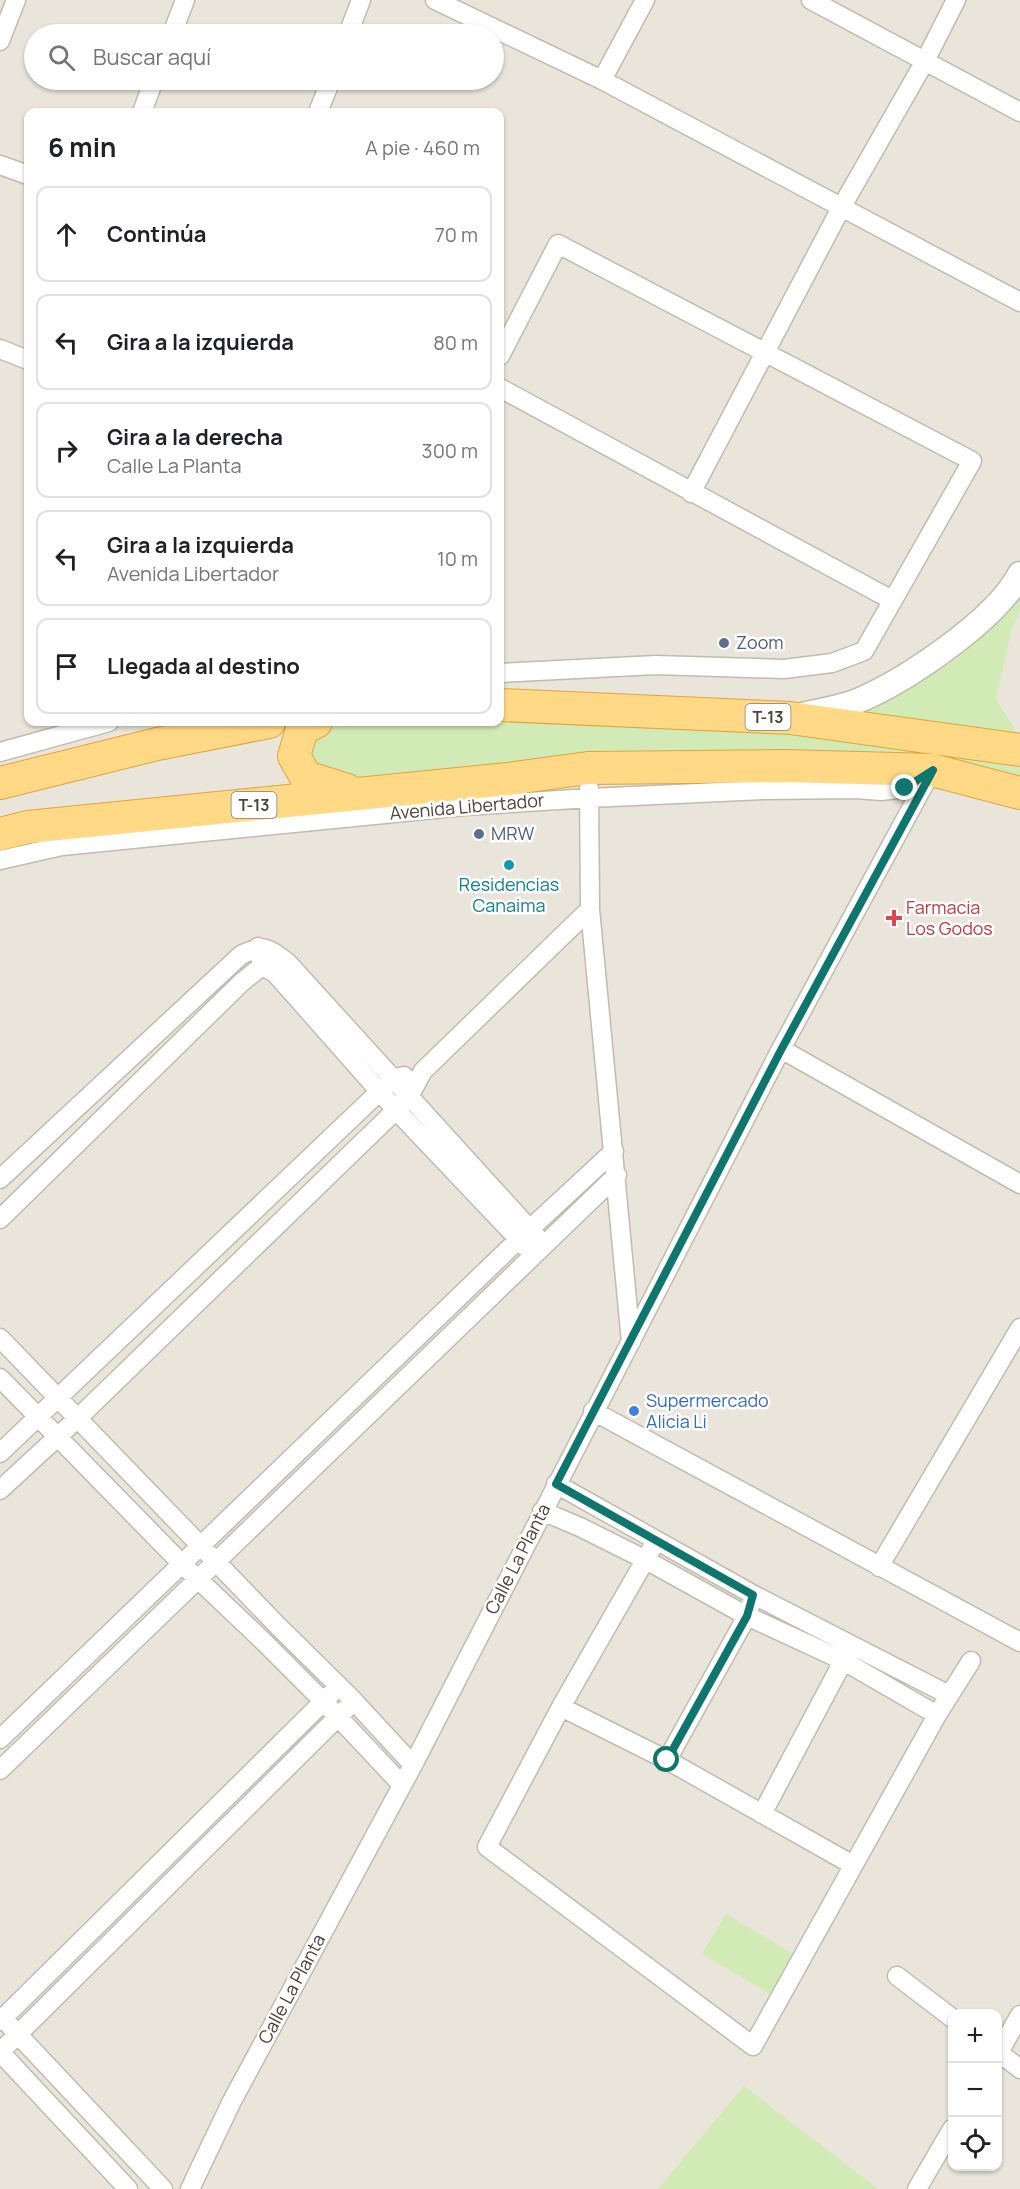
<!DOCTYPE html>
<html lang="es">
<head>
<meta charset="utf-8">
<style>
	body { margin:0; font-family:Manrope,sans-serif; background:#f6f6f6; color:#202124 }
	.controls { position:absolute; right:18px; bottom:18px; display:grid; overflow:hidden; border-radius:12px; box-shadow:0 2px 4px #0004 }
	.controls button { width:54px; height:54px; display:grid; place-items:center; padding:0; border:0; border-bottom:2px solid #e0e0e0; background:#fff; color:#202124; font:30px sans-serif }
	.stop { position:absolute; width:18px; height:18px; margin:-14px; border:4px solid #0f766e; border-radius:50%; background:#fff }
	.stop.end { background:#0f766e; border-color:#fff; box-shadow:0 2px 6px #0008 }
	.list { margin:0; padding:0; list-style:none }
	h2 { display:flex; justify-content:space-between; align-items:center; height:78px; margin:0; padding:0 24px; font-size:26px }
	h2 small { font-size:20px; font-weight:400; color:#757577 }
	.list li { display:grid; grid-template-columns:39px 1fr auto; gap:18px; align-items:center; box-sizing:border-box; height:96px; margin:0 12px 12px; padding:0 12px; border:2px solid #e0e0e0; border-radius:12px }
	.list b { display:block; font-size:22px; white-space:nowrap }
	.list p { margin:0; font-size:20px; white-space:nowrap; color:#757577 }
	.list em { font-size:20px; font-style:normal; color:#757577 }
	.icon { flex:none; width:33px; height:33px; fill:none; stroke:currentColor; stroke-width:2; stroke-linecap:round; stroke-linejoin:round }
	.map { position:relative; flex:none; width:1020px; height:2189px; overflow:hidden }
	.search { position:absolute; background:#fff; box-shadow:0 2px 4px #0004; left:24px; top:24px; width:480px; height:66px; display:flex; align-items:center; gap:15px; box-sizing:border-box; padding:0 21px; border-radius:33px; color:#757577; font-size:22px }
	.panel { position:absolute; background:#fff; box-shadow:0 2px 4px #0004; left:24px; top:108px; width:480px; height:618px; border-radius:12px }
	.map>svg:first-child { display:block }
	.residential { fill:#eae5da; fill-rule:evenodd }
	.green { fill:#d2eab5 }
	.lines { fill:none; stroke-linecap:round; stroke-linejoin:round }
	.minor-casing { stroke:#c2bbae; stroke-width:21 }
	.tertiary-casing { stroke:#c2bbae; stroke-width:27 }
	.trunk-casing { stroke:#e0a43c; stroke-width:34 }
	.minor { stroke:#fff; stroke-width:18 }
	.tertiary { stroke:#fff; stroke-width:24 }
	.trunk { stroke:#ffd985; stroke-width:32 }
	.route { stroke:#0f766e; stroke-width:8 }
	.service-dot { fill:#5c6f8a; stroke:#fff; stroke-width:2 }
	.culture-dot { fill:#0f9aa8; stroke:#fff; stroke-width:2 }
	.health-dot { fill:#e0444e; stroke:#fff; stroke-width:2 }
	.shop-dot { fill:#3f7fe0; stroke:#fff; stroke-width:2 }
	.labels { text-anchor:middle; stroke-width:5; stroke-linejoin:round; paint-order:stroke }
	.shield { fill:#fff; stroke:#817c74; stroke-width:1.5 }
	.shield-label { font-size:16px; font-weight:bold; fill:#4b4439 }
	.service-label { font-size:18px; fill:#4e5e75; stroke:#fff; text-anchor:start }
	.street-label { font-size:18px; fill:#4b4439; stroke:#fff }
	.culture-label { font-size:18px; fill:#0d838f; stroke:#fff }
	.health-label { font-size:18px; fill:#be3a42; stroke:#fff; text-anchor:start }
	.shop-label { font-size:18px; fill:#366cbe; stroke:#fff; text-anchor:start }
</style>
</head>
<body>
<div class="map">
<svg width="1020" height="2189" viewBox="0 0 1020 2189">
	<rect width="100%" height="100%" fill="#f6f3ec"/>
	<path class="residential" d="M 0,0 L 1020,0 L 1020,2189 L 0,2189 ZM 34,34 L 494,34 L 494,80 L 34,80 ZM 28,112 L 500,112 L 500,722 L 28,722 ZM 952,2014 L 998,2014 L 998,2166 L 952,2166 Z"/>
	<path class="green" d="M 1020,588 L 1020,610 L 1011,632 L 996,699 L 1019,736 L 847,717 L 901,693 L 957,659 L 998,618 Z
		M 321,722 L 691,723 L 846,738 L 1020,760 L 1020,784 L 889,761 L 319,781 L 300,728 Z
		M 726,1914 L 795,1955 L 772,1995 L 702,1954 Z
		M 744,2086 L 878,2189 L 658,2189 Z"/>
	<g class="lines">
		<g class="minor-casing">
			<path id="minor" d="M 435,0 L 602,80 L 1020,302
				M 811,0 L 1020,112
				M 172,34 L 185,0
				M 348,34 L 361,0
				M 0,41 L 16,0
				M 602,80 L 645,0
				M 142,112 L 154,80
				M 318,112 L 331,80
				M 0,165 L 28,175
				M 0,349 L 28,360
				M 500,356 L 558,244 L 972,461 L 864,651 L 832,663 L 784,669 L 656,665 L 500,673
				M 500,388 L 892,600
				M 691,493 L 841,208 L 925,61 L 956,0
				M 0,752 L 109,722
				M 589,788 L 590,909 L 631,1342
				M 0,860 L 62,846 L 465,806 L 590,798 L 764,790 L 856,789 L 881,791 L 905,788 L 928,773
				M 258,947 L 262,966 L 275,973 L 396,1110 L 526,1247
				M 781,1049 L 1020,1184
				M 0,1179 L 241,955 C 265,943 268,948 288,963 L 537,1237
				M 0,1219 L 242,982 L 262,966
				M 0,1338 L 278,1626 L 353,1700 L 413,1765
				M 0,1378 L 182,1564 L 262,1640 L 324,1702 L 402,1785
				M 593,1411 L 1020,1642
				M 0,1453 L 380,1091 L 393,1079 L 404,1076
				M 556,1484 L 754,1595 L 949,1695
				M 0,1490 L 78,1418 L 396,1110 L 410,1095 L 423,1071 L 590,909
				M 542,1511 L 580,1527 L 644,1559 L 747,1616 L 842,1660 L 937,1715
				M 656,1541 L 561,1707 L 487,1847 L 753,2046 L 937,1715 L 971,1661
				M 879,1567 L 1020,1328
				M 561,1707 L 667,1760 L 853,1865
				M 0,1739 L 519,1239 L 614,1151
				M 667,1760 L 747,1616 L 750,1606
				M 0,1770 L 617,1175
				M 762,1814 L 848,1652
				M 897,1976 L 952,2018
				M 0,2021 L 331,1694
				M 10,2026 L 163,2189
				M 0,2052 L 346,1709
				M 0,2052 L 128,2189
				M 998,2052 L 1020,2069
				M 998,2054 L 1020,2015
				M 190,2189 L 232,2101 L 413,1765 L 781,1049 L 932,770
				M 917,2189 L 952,2129"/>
		</g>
		<g class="tertiary-casing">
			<path id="tertiary" d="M 798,716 C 818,711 841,708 860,700 C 908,679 996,620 1020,574"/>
		</g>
		<g class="trunk-casing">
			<path id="trunk" d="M 500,705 L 790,718 L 1020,750
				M 316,722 L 302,729 L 294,756 L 306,777 L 347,790
				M 0,783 L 157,744 L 269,722
				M 0,834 L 28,827 L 508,779 L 588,768 L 786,766 L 932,770 L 1020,793"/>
		</g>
		<use href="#minor" class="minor"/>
		<use href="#tertiary" class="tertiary"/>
		<use href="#trunk" class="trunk"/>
	</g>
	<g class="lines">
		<path class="route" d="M 667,1760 L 747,1616 L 753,1595 L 556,1484 L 781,1050 L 933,770 L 905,788"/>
	</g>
	<g class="service-dot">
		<circle cx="724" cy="643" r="6"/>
		<circle cx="479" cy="834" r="6"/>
	</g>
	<circle class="culture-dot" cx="509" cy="865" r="6"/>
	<path class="health-dot" d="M891 909h6v6h6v6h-6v6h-6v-6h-6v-6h6z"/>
	<circle class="shop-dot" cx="634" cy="1411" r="6"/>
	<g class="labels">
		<g class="shield">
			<rect x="745.5" y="704" width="45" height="26" rx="4.5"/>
			<rect x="231.5" y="792" width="45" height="26" rx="4.5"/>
		</g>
		<g class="shield-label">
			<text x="768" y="723">T-13</text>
			<text x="254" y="811">T-13</text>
		</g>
		<g class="service-label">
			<text x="736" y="649">Zoom</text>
			<text x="491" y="840">MRW</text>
		</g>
		<g class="street-label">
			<text transform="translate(467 807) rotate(-5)" y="6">Avenida Libertador</text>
			<text transform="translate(518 1559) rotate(-63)" y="6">Calle La Planta</text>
			<text transform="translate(292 1989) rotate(-62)" y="6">Calle La Planta</text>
		</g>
		<g class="culture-label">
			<text x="509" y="891">Residencias<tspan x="509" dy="21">Canaima</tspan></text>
		</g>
		<g class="health-label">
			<text x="906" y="914">Farmacia<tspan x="906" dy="21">Los Godos</tspan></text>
		</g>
		<g class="shop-label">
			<text x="646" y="1407">Supermercado<tspan x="646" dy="21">Alicia Li</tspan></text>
		</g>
	</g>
</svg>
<div class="controls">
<button>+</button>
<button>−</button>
<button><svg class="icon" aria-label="locate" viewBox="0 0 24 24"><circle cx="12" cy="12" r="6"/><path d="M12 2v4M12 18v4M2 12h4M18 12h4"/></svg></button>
</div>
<div class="stop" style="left:667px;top:1760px"></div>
<div class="stop end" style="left:905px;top:788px"></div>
<div class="search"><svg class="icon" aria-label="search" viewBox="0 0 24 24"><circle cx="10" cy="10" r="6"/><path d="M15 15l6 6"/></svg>Buscar aquí</div>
<section class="panel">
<h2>6 min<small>A pie · 460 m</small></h2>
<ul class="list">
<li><svg class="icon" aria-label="ahead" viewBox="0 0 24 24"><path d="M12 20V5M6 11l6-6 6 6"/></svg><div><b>Continúa</b></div><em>70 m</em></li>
<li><svg class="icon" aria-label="left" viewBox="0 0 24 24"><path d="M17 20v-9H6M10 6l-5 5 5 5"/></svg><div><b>Gira a la izquierda</b></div><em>80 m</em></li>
<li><svg class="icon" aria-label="right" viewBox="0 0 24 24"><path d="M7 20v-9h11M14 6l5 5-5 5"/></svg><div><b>Gira a la derecha</b><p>Calle La Planta</p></div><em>300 m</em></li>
<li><svg class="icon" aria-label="left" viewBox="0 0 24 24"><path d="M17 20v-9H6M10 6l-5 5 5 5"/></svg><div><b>Gira a la izquierda</b><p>Avenida Libertador</p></div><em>10 m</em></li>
<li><svg class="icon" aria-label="arrive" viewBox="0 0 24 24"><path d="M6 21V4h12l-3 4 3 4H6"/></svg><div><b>Llegada al destino</b></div></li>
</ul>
</section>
</div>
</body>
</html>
